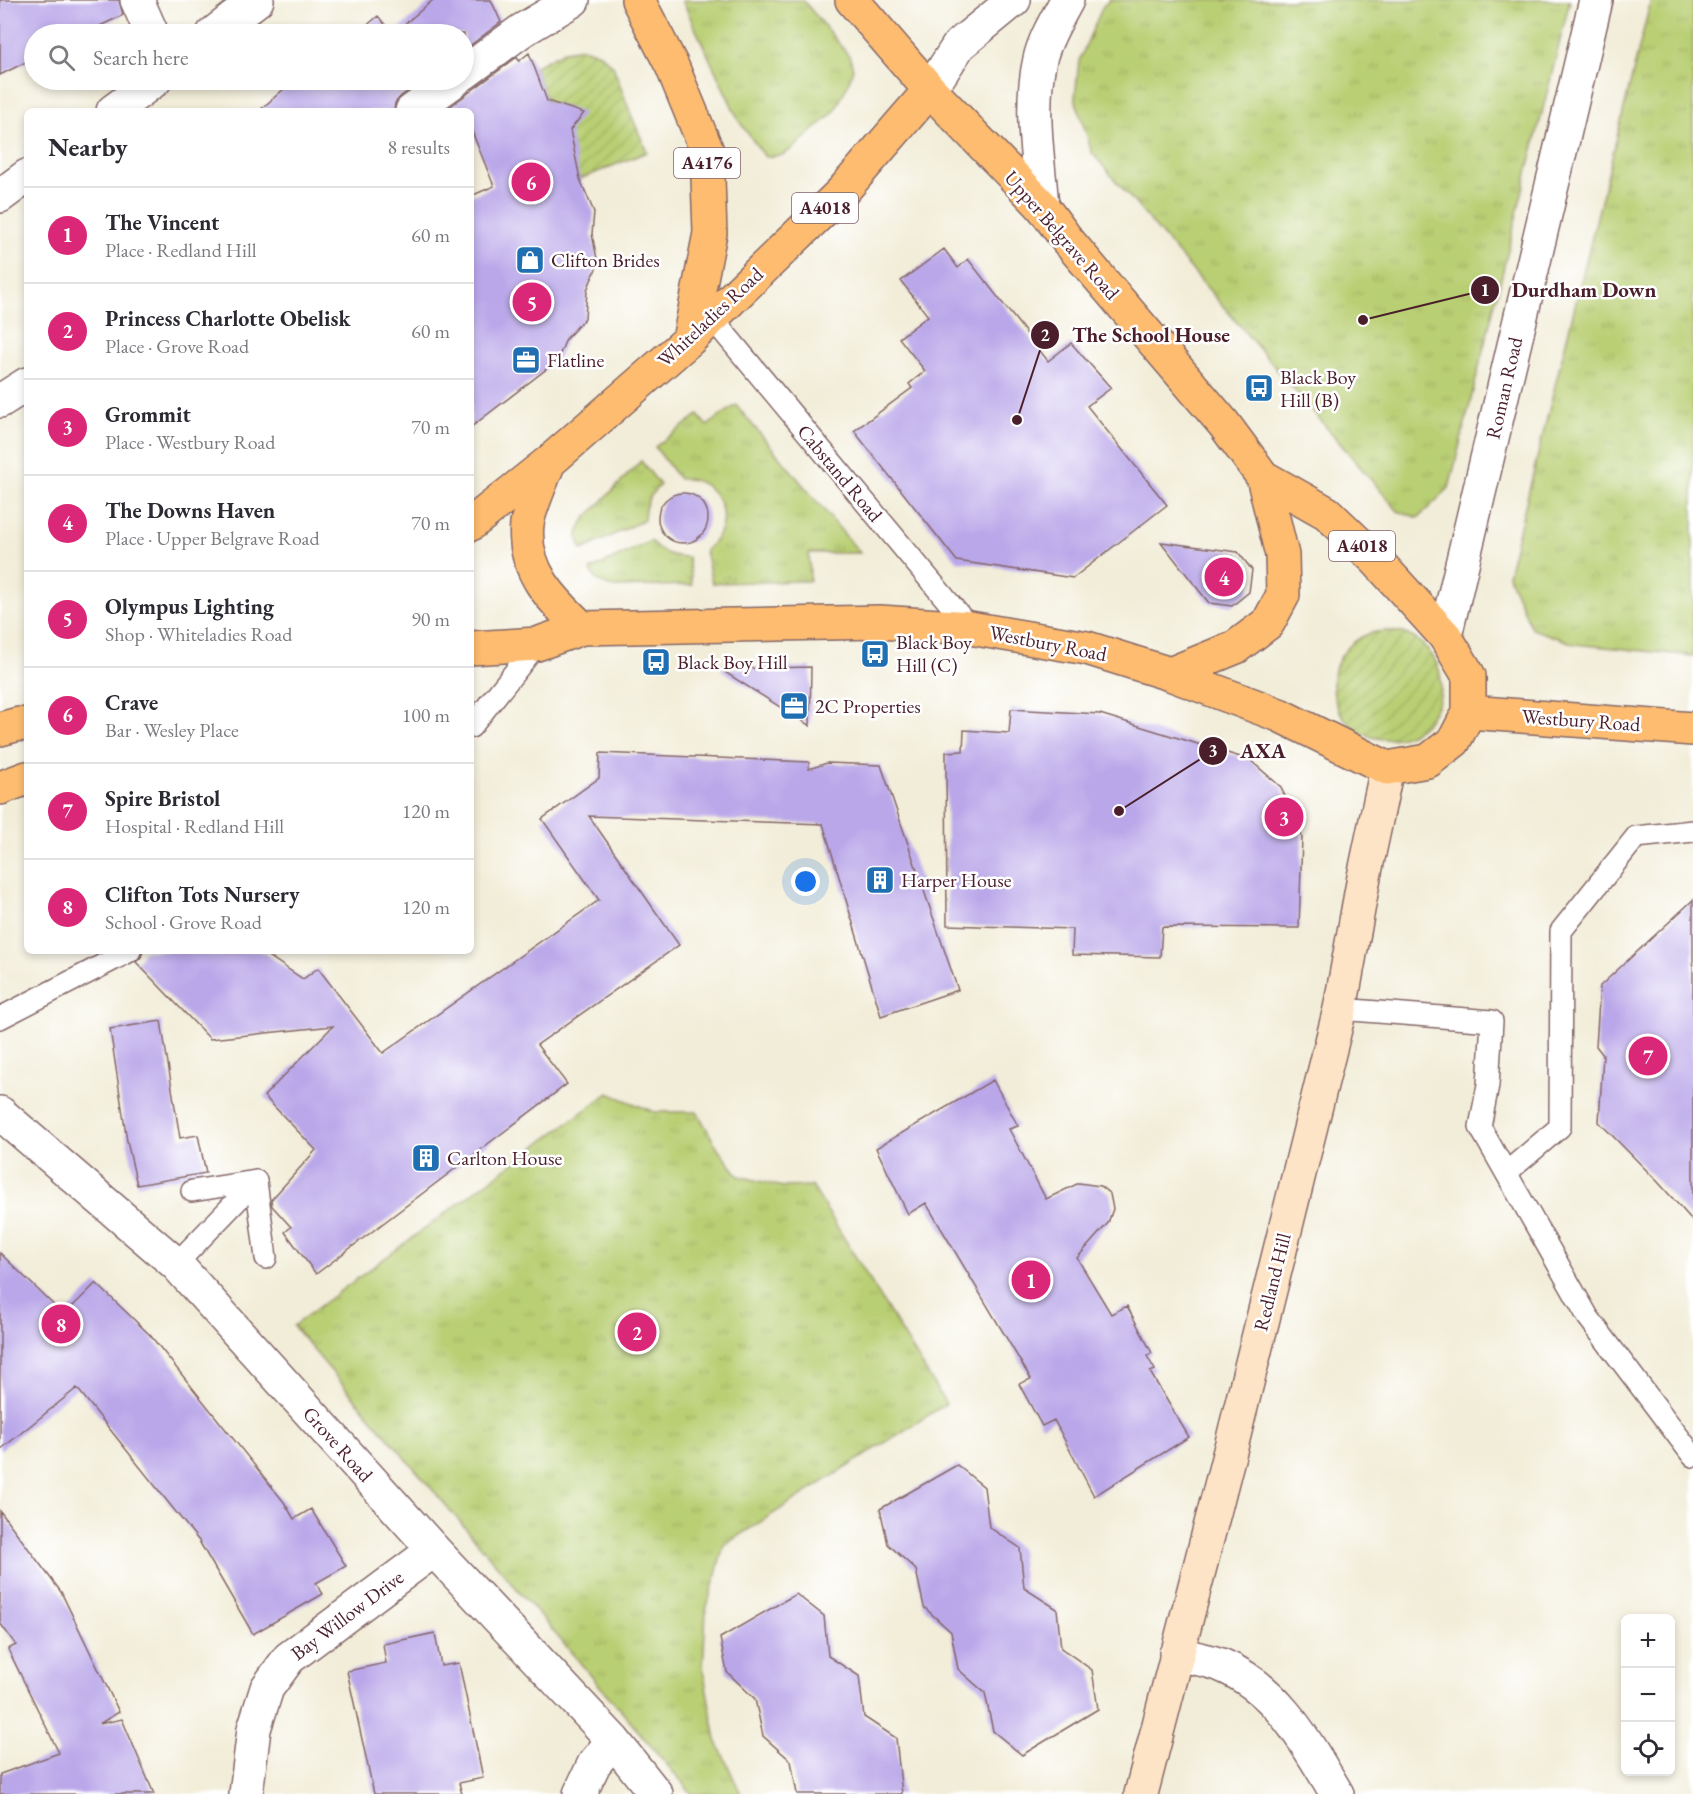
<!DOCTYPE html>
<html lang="en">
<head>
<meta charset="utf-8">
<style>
	body { margin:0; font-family:"EB Garamond",serif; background:#f7f7f7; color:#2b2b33 }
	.controls { position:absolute; right:18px; bottom:18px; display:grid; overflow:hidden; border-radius:9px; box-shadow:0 3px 9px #0003 }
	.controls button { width:54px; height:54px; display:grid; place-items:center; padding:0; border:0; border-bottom:2px solid #e1e1e2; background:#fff; color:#2b2b33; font:30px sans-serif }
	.you { position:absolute; left:806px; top:882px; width:21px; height:21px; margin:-15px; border:4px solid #fff; border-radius:50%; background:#1a73e8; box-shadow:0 0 0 9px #1a73e833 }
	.badge { display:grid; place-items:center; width:39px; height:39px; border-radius:50%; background:#db2777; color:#fff; font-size:20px; font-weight:700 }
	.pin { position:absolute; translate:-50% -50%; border:3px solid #fff; box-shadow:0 2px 6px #0006 }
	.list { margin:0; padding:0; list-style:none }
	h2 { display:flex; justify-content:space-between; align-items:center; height:78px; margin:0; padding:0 24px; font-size:26px }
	h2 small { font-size:20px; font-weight:400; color:#7c7c81 }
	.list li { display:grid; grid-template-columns:39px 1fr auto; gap:18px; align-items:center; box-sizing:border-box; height:96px; padding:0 24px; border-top:2px solid #e1e1e2 }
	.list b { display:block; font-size:22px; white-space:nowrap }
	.list p { margin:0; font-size:20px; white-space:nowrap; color:#7c7c81 }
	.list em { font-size:20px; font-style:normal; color:#7c7c81 }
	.icon { flex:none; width:33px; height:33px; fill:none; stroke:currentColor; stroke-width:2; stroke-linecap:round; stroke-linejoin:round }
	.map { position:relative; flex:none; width:1693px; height:1794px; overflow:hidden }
	.search { position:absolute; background:#fff; box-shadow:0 3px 9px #0003; left:24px; top:24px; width:450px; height:66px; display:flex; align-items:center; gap:15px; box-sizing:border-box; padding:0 21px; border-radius:33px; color:#7c7c81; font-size:22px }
	.panel { position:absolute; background:#fff; box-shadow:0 3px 9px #0003; left:24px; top:108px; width:450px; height:846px; border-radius:9px }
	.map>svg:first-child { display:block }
	.grass { fill:url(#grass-tufts); stroke:#82774f; stroke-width:1.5 }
	.garden { fill:url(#garden-furrows); stroke:#82774f; stroke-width:1.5 }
	.building { fill:#baa7e9 }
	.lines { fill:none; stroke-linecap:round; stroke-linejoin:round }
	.service-casing { stroke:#856768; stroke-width:24 }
	.minor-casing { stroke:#856768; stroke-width:36 }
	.secondary-casing { stroke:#856768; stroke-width:36 }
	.primary-casing { stroke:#856768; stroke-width:36 }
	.service { stroke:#fff; stroke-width:21 }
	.minor { stroke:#fff; stroke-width:33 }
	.secondary { stroke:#fee4c6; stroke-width:33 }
	.primary { stroke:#fdbc70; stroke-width:33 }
	.labels { text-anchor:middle; stroke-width:5; stroke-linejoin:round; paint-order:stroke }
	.shield { fill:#fff; stroke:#80626b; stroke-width:1.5 }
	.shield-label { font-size:18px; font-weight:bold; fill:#4a1f2b }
	.street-label { font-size:20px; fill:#4a1f2b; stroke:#fff }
	.poi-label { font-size:20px; fill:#4a1f2b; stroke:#fff; text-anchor:start }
	.leader { fill:none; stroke:#4a1f2b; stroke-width:2 }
	.callout-dot { fill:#4a1f2b; stroke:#fff; stroke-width:2 }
	.mark-label { font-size:18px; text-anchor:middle; font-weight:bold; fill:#fff }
	.callout-label { font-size:21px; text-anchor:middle; font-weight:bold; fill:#4a1f2b; stroke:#fff; stroke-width:5; stroke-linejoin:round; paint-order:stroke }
</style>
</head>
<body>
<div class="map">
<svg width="1693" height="1794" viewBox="0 0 1693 1794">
	<defs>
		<pattern id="grass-tufts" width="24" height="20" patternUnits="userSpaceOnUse" patternTransform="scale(1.5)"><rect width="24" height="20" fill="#b9cf73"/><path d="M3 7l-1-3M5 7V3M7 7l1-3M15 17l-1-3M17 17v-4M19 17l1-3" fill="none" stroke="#a1b164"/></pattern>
		<pattern id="garden-furrows" width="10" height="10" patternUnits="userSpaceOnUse" patternTransform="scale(1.5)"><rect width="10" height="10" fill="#b9cf73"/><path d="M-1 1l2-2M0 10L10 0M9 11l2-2" fill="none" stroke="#a1b164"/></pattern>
	</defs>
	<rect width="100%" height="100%" fill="#fff"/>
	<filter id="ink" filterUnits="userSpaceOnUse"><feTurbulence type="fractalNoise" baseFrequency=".0167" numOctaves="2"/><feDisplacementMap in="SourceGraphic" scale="12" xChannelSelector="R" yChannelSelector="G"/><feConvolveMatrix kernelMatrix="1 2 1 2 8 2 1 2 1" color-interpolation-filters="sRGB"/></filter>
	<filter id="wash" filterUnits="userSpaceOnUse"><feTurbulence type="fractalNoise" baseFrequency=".008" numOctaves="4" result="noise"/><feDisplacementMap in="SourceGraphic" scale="24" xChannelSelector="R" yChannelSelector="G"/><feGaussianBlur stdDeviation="1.35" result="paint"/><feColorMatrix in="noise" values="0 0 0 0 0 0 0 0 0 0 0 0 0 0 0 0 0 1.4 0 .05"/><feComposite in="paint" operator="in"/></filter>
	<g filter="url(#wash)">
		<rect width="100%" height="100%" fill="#f2edd8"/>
		<path class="grass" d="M 682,0 L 803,0 L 850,57 L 853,69 L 848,84 L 834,112 L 792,149 L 782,155 L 765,157 L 739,121 Z
			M 1110,0 L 1570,0 L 1449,488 L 1418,518 L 1398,511 L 1092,153 L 1075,98 L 1079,61 L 1103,6 Z
			M 1651,0 L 1693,0 L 1693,656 L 1575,644 L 1532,629 L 1508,575 Z
			M 736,405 L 860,553 L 809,553 L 810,581 L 712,583 L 705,550 C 739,525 720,476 679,479 L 655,447 L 698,415 L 707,426 Z
			M 641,461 L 660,485 C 649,496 644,504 644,520 L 582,550 C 575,537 578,529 586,518 Z
			M 651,541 C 661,553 672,557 688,557 L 692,585 L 613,587 C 601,584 596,581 590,570 Z
			M 608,1093 L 654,1112 L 697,1112 L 718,1149 L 739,1176 L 783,1187 L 812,1186 L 946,1404 L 724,1545 L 706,1610 L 703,1669 L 716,1740 L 741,1794 L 692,1794 L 293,1326 Z"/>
		<path class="garden" d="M 583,48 L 600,54 L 613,66 L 630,112 L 647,152 L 580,179 L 563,138 L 573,125 L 568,108 L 547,101 L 534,67 L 564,51 Z
			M1333 685a54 54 0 1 1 108 0a54 54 0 1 1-108 0Z"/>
		<g id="blocks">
			<path class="building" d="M 0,0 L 119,0 L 123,15 L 83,34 L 34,34 L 34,58 L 0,75 Z
				M 433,0 L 491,0 L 501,22 L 464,50 L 464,34 L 345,34 L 353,27 L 358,33 L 378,16 L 393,34 Z
				M 529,53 L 547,101 L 584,113 L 570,130 L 580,179 L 594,212 L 592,234 L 598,264 L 587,290 L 585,318 L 566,339 L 557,361 L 471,427 L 471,196 L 494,186 L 471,129 L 471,111 L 444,111 L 517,57 L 519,61 Z
				M 294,80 L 424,80 L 401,96 L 395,103 L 394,111 L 259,111 Z
				M 944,249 L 958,268 L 968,259 L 1048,361 L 1071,343 L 1111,388 L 1087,406 L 1167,505 L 1073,578 L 957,561 L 854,431 L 912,388 L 909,384 L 925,371 L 899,338 L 928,316 L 901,281 Z
				M658 518a25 25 0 1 1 50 0a25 25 0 1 1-50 0Z
				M 1161,542 L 1238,552 L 1252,570 L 1249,592 L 1232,606 L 1209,603 Z
				M 811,667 L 810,726 L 720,669 Z
				M 1011,709 L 1100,714 L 1250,760 L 1281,787 L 1302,837 L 1299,928 L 1162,927 L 1160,957 L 1072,955 L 1073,929 L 947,925 L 946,752 L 963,751 L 964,730 L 1009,733 Z
				M 600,753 L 809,762 L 809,769 L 827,763 L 881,765 L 958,990 L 881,1016 L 823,824 L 589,816 L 679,945 L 537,1045 L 567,1084 L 316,1274 L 285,1232 L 291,1227 L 272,1206 L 271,1200 L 316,1150 L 264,1096 L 333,1026 L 210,1039 L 136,962 L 141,957 L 143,951 L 261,951 L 303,979 L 318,968 L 383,1053 L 599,900 L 542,819 L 599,778 Z
				M 1693,900 L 1693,1221 L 1658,1182 L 1599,1122 L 1603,1055 L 1596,1046 L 1600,986 Z
				M 161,1021 L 180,1138 L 198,1135 L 206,1173 L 137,1185 L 127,1141 L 110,1029 Z
				M 993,1080 L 1018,1126 L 1009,1129 L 1046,1199 L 1079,1183 L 1100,1186 L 1110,1194 L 1113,1209 L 1108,1223 L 1077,1258 L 1111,1314 L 1127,1306 L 1152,1353 L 1147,1356 L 1155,1370 L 1150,1372 L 1189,1437 L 1094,1496 L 1054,1420 L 1042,1426 L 1019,1384 L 1031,1379 L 926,1203 L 908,1214 L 876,1148 Z
				M 0,1253 L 64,1315 L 96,1283 L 150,1335 L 284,1502 L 294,1519 L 311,1509 L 346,1566 L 316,1583 L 323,1594 L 253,1634 L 199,1541 L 77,1388 L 0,1450 Z
				M 957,1465 L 984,1487 L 989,1527 L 1020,1548 L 1024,1588 L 1057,1609 L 1061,1648 L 1092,1670 L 1098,1709 L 1022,1755 L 993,1731 L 985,1693 L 958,1669 L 951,1632 L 924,1607 L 916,1570 L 888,1544 L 880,1509 Z
				M 0,1511 L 61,1592 L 119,1712 L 99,1724 L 122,1719 L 154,1794 L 0,1794 L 0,1774 L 59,1753 L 8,1649 L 16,1645 L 0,1623 Z
				M 796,1594 L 824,1616 L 828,1656 L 859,1676 L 864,1717 L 896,1738 L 902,1794 L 797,1794 L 791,1761 L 763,1736 L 755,1699 L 727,1672 L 720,1638 Z
				M 435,1633 L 441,1666 L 459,1663 L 483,1778 L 459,1783 L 462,1794 L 374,1794 L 347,1671 L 386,1663 L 383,1644 Z"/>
		</g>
	</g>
	<g filter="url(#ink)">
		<use href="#blocks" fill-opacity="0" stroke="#856768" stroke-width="1.5"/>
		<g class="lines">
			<g class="service-casing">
				<path id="service" d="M 711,317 L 970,628
					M 471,727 L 537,644
					M 1340,1009 L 1492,1021 L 1488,1085 L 1480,1127 L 1588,1317 L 1693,1456
					M 0,1018 L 130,951
					M 1506,1173 L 1560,1127 L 1561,931 L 1636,837 L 1693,831
					M 192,1191 L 256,1181 L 266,1258
					M 176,1264 L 256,1181"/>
			</g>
			<g class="minor-casing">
				<path id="minor" d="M 137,0 L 152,34
					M 213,34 L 257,0
					M 464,73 L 521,31 L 573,0
					M 930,90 L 959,45 L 1014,0
					M 113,111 L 155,80
					M 412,111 L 455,80
					M 0,196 L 27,176
					M 1042,206 C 1038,157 1029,107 1040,59 C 1045,38 1057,19 1067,0
					M 0,401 L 27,384
					M 1445,636 L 1596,0
					M 0,1113 L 176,1264 L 434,1550 L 613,1740 L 656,1794
					M 1176,1654 C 1191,1657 1207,1660 1221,1665 C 1279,1689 1307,1744 1337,1794
					M 246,1794 L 254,1729 L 267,1688 L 289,1658 L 434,1550
					M 580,1794 L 594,1764 L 613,1740"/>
			</g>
			<g class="secondary-casing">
				<path id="secondary" d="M 1141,1794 L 1232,1443 L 1340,1009 L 1364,877 L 1387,768"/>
			</g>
			<g class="primary-casing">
				<path id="primary" d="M 638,0 L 672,66 L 707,151 L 710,233 L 689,340
					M 852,0 L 930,90 L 1042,206 L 1068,241 L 1224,424 L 1263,477 L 1282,555 L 1283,595 L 1268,623 L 1236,647 L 1170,674
					M 549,462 C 543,478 529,509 527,524 C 522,570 552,600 582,628
					M 471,524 L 549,462 L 689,340 L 841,193 L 930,90
					M 471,648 L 537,644 L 582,628 L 880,622 L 970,628 L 1087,648 L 1170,674 L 1279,715 L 1387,768 L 1428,761 L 1454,741 L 1469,712 L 1469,676 L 1445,636 L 1375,559 L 1327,513 L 1263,477
					M 1469,712 L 1693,729
					M 0,729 L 19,724 L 27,725
					M 0,788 L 27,778"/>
			</g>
			<use href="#service" class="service"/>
			<use href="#minor" class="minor"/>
			<use href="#secondary" class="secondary"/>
			<use href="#primary" class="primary"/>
		</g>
	</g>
	<defs>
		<g id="shop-square" transform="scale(1.5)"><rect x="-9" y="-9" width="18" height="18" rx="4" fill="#1f6fb2" stroke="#fff"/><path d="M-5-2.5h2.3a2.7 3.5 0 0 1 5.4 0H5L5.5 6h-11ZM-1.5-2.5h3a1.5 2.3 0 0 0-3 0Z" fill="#fff"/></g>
		<g id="office-square" transform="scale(1.5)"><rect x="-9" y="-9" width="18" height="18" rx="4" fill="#1f6fb2" stroke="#fff"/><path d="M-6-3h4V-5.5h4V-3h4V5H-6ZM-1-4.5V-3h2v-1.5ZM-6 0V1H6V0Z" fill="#fff"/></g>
		<g id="bus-square" transform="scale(1.5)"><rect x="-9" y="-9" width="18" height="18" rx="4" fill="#1f6fb2" stroke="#fff"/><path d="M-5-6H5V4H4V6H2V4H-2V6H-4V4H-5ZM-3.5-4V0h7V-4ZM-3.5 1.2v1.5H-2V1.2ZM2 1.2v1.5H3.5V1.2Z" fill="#fff"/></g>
		<g id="building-square" transform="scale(1.5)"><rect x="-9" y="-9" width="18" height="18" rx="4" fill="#1f6fb2" stroke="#fff"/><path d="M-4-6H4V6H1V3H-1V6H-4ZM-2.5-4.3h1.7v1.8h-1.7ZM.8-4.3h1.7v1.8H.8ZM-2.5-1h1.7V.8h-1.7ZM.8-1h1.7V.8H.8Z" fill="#fff"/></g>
	</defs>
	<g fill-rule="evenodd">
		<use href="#shop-square" x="530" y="260"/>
		<use href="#office-square" x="526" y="360"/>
		<use href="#bus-square" x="1259" y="388"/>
		<use href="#bus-square" x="875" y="654"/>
		<use href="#bus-square" x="656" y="662"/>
		<use href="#office-square" x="794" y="706"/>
		<use href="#building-square" x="880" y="880"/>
		<use href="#building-square" x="426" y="1158"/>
	</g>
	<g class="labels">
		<g class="shield">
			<rect x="674" y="148" width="66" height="30" rx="4.5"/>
			<rect x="792" y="193" width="66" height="30" rx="4.5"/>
			<rect x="1329" y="531" width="66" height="30" rx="4.5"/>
		</g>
		<g class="shield-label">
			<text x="707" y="169">A4176</text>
			<text x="825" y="214">A4018</text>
			<text x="1362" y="552">A4018</text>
		</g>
		<g class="street-label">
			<text transform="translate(1062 235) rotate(49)" y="7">Upper Belgrave Road</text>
			<text transform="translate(710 317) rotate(-43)" y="7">Whiteladies Road</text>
			<text transform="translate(1504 388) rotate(-77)" y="7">Roman Road</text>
			<text transform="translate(840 473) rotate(50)" y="7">Cabstand Road</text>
			<text transform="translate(1048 643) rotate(11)" y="7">Westbury Road</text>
			<text transform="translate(1581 720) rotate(4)" y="7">Westbury Road</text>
			<text transform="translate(1272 1282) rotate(-76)" y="7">Redland Hill</text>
			<text transform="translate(338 1444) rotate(48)" y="7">Grove Road</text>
			<text transform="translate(347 1615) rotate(-37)" y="7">Bay Willow Drive</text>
		</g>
		<g class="poi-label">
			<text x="551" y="267">Clifton Brides</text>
			<text x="547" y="367">Flatline</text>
			<text x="1280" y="384">Black Boy<tspan x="1280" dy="23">Hill (B)</tspan></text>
			<text x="896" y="649">Black Boy<tspan x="896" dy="23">Hill (C)</tspan></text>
			<text x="677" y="669">Black Boy Hill</text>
			<text x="815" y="713">2C Properties</text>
			<text x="901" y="887">Harper House</text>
			<text x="447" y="1165">Carlton House</text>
		</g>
	</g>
	<path class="leader" d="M1363 320L1485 290M1017 420L1045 335M1119 811L1213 751"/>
	<g class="callout-dot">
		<circle cx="1363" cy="320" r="6"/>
		<circle cx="1017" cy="420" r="6"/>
		<circle cx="1119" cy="811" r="6"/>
		<circle cx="1485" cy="290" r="15"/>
		<circle cx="1045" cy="335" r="15"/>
		<circle cx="1213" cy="751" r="15"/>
	</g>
	<g class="mark-label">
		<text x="1485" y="296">1</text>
		<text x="1045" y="341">2</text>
		<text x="1213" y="757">3</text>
	</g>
	<g class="callout-label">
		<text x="1584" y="297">Durdham Down</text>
		<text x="1151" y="342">The School House</text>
		<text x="1263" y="758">AXA</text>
	</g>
</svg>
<div class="controls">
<button>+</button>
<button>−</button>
<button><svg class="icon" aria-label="locate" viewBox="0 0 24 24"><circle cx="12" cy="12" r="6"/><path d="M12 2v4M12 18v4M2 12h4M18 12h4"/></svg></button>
</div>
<div class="you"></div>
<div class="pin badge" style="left:1031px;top:1280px">1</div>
<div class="pin badge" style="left:637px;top:1332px">2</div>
<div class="pin badge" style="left:1284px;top:817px">3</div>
<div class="pin badge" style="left:1224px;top:577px">4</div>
<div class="pin badge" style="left:532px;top:302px">5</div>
<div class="pin badge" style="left:531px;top:182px">6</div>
<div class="pin badge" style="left:1648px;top:1056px">7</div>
<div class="pin badge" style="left:61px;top:1324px">8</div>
<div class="search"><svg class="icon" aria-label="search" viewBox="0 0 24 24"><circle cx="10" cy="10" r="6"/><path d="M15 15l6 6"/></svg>Search here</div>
<section class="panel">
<h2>Nearby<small>8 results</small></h2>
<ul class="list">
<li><span class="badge">1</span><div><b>The Vincent</b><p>Place · Redland Hill</p></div><em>60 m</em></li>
<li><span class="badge">2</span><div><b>Princess Charlotte Obelisk</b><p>Place · Grove Road</p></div><em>60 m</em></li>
<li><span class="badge">3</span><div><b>Grommit</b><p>Place · Westbury Road</p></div><em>70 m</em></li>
<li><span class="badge">4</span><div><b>The Downs Haven</b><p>Place · Upper Belgrave Road</p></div><em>70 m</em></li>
<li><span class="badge">5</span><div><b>Olympus Lighting</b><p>Shop · Whiteladies Road</p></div><em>90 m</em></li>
<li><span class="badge">6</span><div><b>Crave</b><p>Bar · Wesley Place</p></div><em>100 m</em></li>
<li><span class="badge">7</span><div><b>Spire Bristol</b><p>Hospital · Redland Hill</p></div><em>120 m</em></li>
<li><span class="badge">8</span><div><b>Clifton Tots Nursery</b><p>School · Grove Road</p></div><em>120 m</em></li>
</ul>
</section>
</div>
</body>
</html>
